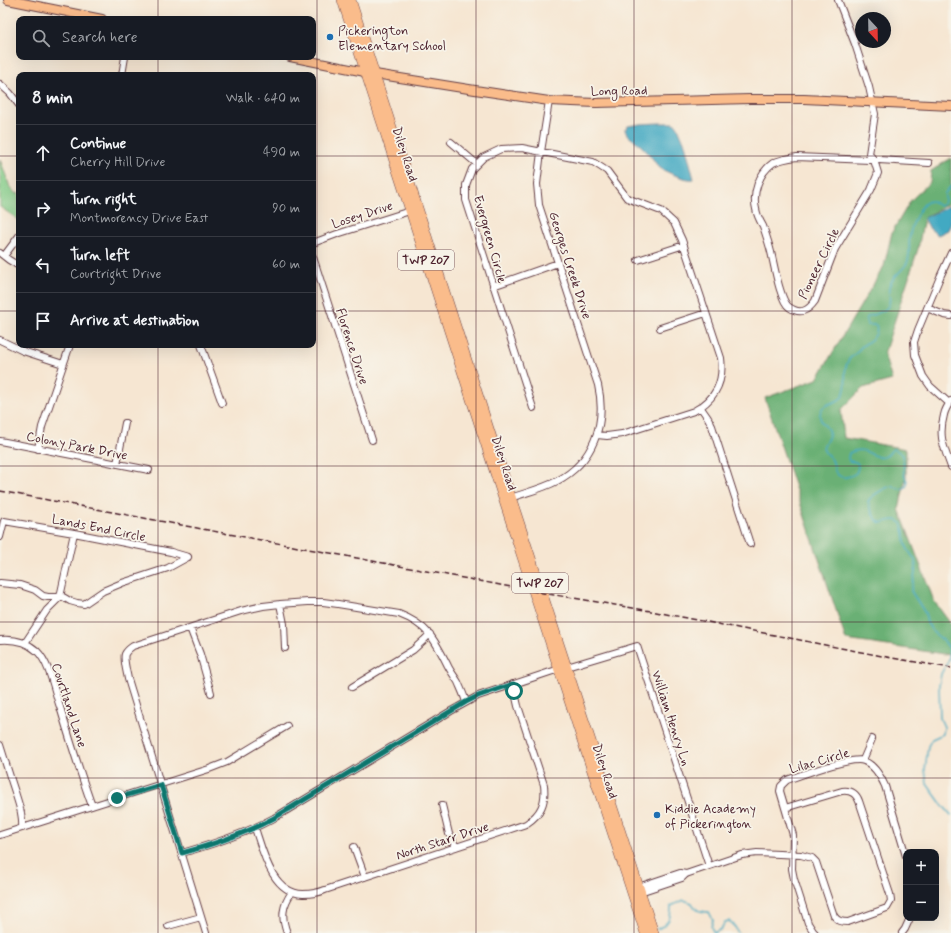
<!DOCTYPE html>
<html lang="en">
<head>
<meta charset="utf-8">
<style>
	body { margin:0; font-family:Mynerve,sans-serif; background:#242831; color:#f1f3f6 }
	.controls { position:absolute; right:12px; bottom:12px; display:grid; overflow:hidden; border-radius:8px; box-shadow:0 4px 16px #0002 }
	.controls button { width:36px; height:36px; display:grid; place-items:center; padding:0; border:0; border-bottom:1px solid #363941; background:#171b24; color:#f1f3f6; font:20px sans-serif }
	.compass { position:absolute; left:855px; top:12px; width:36px; height:36px; border-radius:50%; background:#171b24; box-shadow:0 4px 16px #0002; rotate:158deg }
	.stop { position:absolute; width:12px; height:12px; margin:-9px; border:3px solid #0f766e; border-radius:50%; background:#fff }
	.stop.end { background:#0f766e; border-color:#fff; box-shadow:0 1px 4px #0008 }
	.list { margin:0; padding:0; list-style:none }
	h2 { display:flex; justify-content:space-between; align-items:center; height:52px; margin:0; padding:0 16px; font-size:17px }
	h2 small { font-size:13px; font-weight:400; color:#9ea1a6 }
	.list li { display:grid; grid-template-columns:26px 1fr auto; gap:12px; align-items:center; box-sizing:border-box; height:56px; padding:0 16px; border-top:1px solid #363941 }
	.list b { display:block; font-size:15px; white-space:nowrap }
	.list p { margin:0; font-size:13px; white-space:nowrap; color:#9ea1a6 }
	.list em { font-size:13px; font-style:normal; color:#9ea1a6 }
	.icon { flex:none; width:22px; height:22px; fill:none; stroke:currentColor; stroke-width:2; stroke-linecap:round; stroke-linejoin:round }
	.map { position:relative; flex:none; width:951px; height:933px; overflow:hidden }
	.search { position:absolute; background:#171b24; box-shadow:0 4px 16px #0002; left:16px; top:16px; width:300px; height:44px; display:flex; align-items:center; gap:10px; box-sizing:border-box; padding:0 14px; border-radius:8px; color:#9ea1a6; font-size:15px }
	.panel { position:absolute; background:#171b24; box-shadow:0 4px 16px #0002; left:16px; top:72px; width:300px; height:276px; border-radius:8px }
	.map>svg:first-child { display:block }
	.green { fill:#83cc88; stroke:#66765a }
	.forest { fill:#6ab074; stroke:#5a6850 }
	.water { fill:#42a9c2; stroke:#466476 }
	.lines { fill:none; stroke-linecap:round; stroke-linejoin:round }
	.stream { stroke:#42a9c2; stroke-width:1.5 }
	.minor-casing { stroke:#643d44; stroke-width:8 }
	.major-casing { stroke:#643d44; stroke-width:10 }
	.highway-casing { stroke:#643d44; stroke-width:10 }
	.minor { stroke:#fff; stroke-width:6 }
	.major { stroke:#fabc8b; stroke-width:8 }
	.highway { stroke:#fabc8b; stroke-width:9 }
	.rail { stroke:#4a1f2b; stroke-width:1.5; stroke-dasharray:6 3; stroke-linecap:butt }
	.route { stroke:#0f766e; stroke-width:5 }
	.grid { fill:none; stroke:#4a1f2b; stroke-width:1; stroke-opacity:0.55 }
	.poi-dot { fill:#1f6fb2; stroke:#f7f3e8; stroke-width:1.5 }
	.labels { text-anchor:middle; stroke-width:3.5; stroke-linejoin:round; paint-order:stroke }
	.shield { fill:#f7f3e8; stroke:#7e5f64; stroke-width:1 }
	.shield-label { font-size:12px; font-weight:bold; fill:#4a1f2b }
	.poi-label { font-size:13px; fill:#4a1f2b; stroke:#f7f3e8; text-anchor:start }
	.street-label { font-size:13px; fill:#4a1f2b; stroke:#f7f3e8 }
</style>
</head>
<body>
<div class="map">
<svg width="951" height="933" viewBox="0 0 951 933">
	<rect width="100%" height="100%" fill="#f7f3e8"/>
	<filter id="ink" filterUnits="userSpaceOnUse"><feTurbulence type="fractalNoise" baseFrequency=".025" numOctaves="2"/><feDisplacementMap in="SourceGraphic" scale="8" xChannelSelector="R" yChannelSelector="G"/><feConvolveMatrix kernelMatrix="1 2 1 2 8 2 1 2 1" color-interpolation-filters="sRGB"/></filter>
	<filter id="wash" filterUnits="userSpaceOnUse"><feTurbulence type="fractalNoise" baseFrequency=".012" numOctaves="4" result="noise"/><feDisplacementMap in="SourceGraphic" scale="16" xChannelSelector="R" yChannelSelector="G"/><feGaussianBlur stdDeviation="0.9" result="paint"/><feColorMatrix in="noise" values="0 0 0 0 0 0 0 0 0 0 0 0 0 0 0 0 0 1.4 0 .05"/><feComposite in="paint" operator="in"/></filter>
	<g filter="url(#wash)">
		<rect width="100%" height="100%" fill="#f6e6d2"/>
		<path class="green" d="M 0,159 L 10,187 L 16,194 L 19,193 L 19,220 L 0,207 Z"/>
		<path class="forest" d="M 951,158 L 951,202 L 924,218 L 918,249 L 884,354 L 892,380 L 863,388 L 841,410 L 844,438 L 906,449 L 906,477 L 899,509 L 934,601 L 951,624 L 951,655 L 846,640 L 765,398 L 817,379 L 884,266 L 892,232 L 911,200 L 930,182 L 931,171 Z"/>
		<path class="water" d="M 659,123 L 673,123 L 677,125 L 685,144 L 694,179 C 687,181 666,172 660,168 C 656,165 655,161 652,158 C 648,153 644,148 639,144 C 634,139 626,137 625,129 L 628,126 L 640,124 Z
			M 951,205 L 951,223 L 948,230 L 938,235 L 930,229 L 924,218 Z"/>
		<g class="lines">
			<path class="stream" d="M 951,186 L 945,193 C 945,199 946,205 940,206 C 937,205 935,202 932,201 C 921,199 911,227 910,235 C 908,244 911,255 907,263 C 902,272 890,278 889,288 C 888,295 892,299 888,306 C 883,317 859,312 868,325 L 876,325 C 880,338 867,341 860,348 C 857,352 860,350 856,353 C 853,356 850,357 848,361 C 841,374 850,384 842,397 C 835,406 821,401 820,415 C 819,424 829,426 829,434 C 829,438 825,443 823,448 C 825,455 829,455 832,460 C 835,465 833,472 838,475 C 842,479 851,477 856,473 C 858,470 858,467 858,464 L 856,462 L 849,461 L 848,458 L 849,453 C 866,443 876,463 886,456 C 889,455 890,451 893,449 L 896,450 L 903,455 C 904,461 903,467 904,472 C 904,476 907,479 907,482 C 908,485 906,486 905,488 C 900,490 897,489 893,486 C 887,486 871,496 868,501 C 870,509 873,519 881,523 C 885,522 894,518 899,521 C 905,526 904,538 906,545 C 908,552 915,558 916,563 C 916,571 913,583 911,591 L 925,613 L 927,623 L 934,633 L 944,641 L 949,648 L 949,659 L 941,674 L 939,686 L 940,718 L 944,727 L 943,734 L 932,739 L 928,746 L 925,770 L 927,784 L 940,802 L 951,815
				M 657,929 C 669,924 671,918 671,906 L 684,900 L 692,903 C 697,912 699,911 709,912 L 713,920 L 711,927 L 714,933 L 721,929 L 725,922 L 729,921 L 734,925 L 738,933"/>
		</g>
	</g>
	<g filter="url(#ink)">
		<g class="lines">
			<g class="minor-casing">
				<path id="minor" d="M 838,0 L 855,44 L 869,87 L 875,114 L 869,154 L 874,160 L 878,173 L 871,190 L 835,249 L 815,301 C 808,311 800,315 789,307 C 780,301 774,264 771,252 C 769,244 766,235 763,226 C 760,221 757,215 756,209 C 752,193 759,173 773,163 C 781,159 789,158 797,157 L 870,160 L 879,160 L 929,163
					M 122,75 L 125,57
					M 0,84 L 10,93 L 19,105
					M 451,142 L 477,164
					M 313,243 L 337,234 L 413,210
					M 0,253 L 9,260 L 19,266
					M 4,256 L 19,236
					M 313,257 L 372,440
					M 638,260 L 684,245
					M 493,286 L 558,263
					M 927,308 L 944,315 L 951,316
					M 660,328 L 706,313
					M 0,340 L 23,351 L 63,364
					M 201,345 L 222,403
					M 951,401 C 948,405 945,410 944,415 C 938,437 944,447 951,467
					M 949,403 L 930,386 L 923,376 L 915,355 L 914,342 L 918,330 L 940,277 L 951,253
					M 533,408 L 466,200 L 466,185 L 472,169 L 484,157 L 501,149 L 522,148 L 593,162 L 607,171 L 627,198 L 661,211 L 674,223 L 682,240 L 721,358 C 724,382 716,399 694,411 L 622,434 L 607,436 L 597,435
					M 701,408 L 708,418 L 712,426 L 750,544
					M 0,441 L 149,470
					M 38,449 L 42,427 L 70,345
					M 117,464 L 125,423
					M 508,499 C 524,493 542,489 557,481 C 593,462 607,424 598,385 L 539,205 L 537,184 L 541,152 L 549,101
					M 0,537 L 4,521 L 74,533 L 171,552 L 188,557
					M 0,583 L 20,585 L 35,590 L 43,596 L 48,597 L 63,597 L 70,601 L 77,603 L 84,604 L 103,591 L 122,583 L 168,568 L 188,557
					M 280,604 L 284,624 L 285,648
					M 190,628 L 200,654 L 211,693
					M 0,640 C 13,639 27,642 37,651 C 50,664 54,690 60,707 C 70,740 80,773 92,806
					M 25,643 L 47,610 L 60,597 L 74,533
					M 352,687 L 413,650 L 424,640 L 430,634
					M 0,745 C 5,761 10,777 15,792 C 19,805 23,815 22,828
					M 863,760 L 872,739
					M 442,805 L 449,834 L 456,847
					M 255,828 C 263,852 272,893 303,894 C 310,894 318,893 325,890 L 526,824 C 541,814 546,803 544,785 L 518,706 L 513,684
					M 0,835 L 209,769 L 227,762 L 287,726
					M 354,847 L 365,877
					M 182,853 C 214,844 245,834 274,818 L 451,711 L 478,696 L 550,672 L 637,646 L 709,866
					M 686,874 L 680,873 L 644,885 L 642,889 L 646,890 L 682,878 L 686,874 L 742,855 L 757,853 L 801,855 L 812,858 L 816,862 L 834,916 C 838,921 841,922 848,922 L 887,908 L 891,901 L 890,894 L 859,801 C 856,793 850,790 842,791 L 785,808
					M 168,926 L 201,917
					M 206,933 L 128,679 C 127,673 123,659 125,654 C 127,650 130,648 133,646 L 241,611 L 263,606 L 280,604 L 308,602 L 323,602 L 338,604 L 399,614 C 428,625 435,640 448,666 C 451,672 455,677 458,682 C 461,689 464,695 466,702
					M 287,933 C 281,917 282,906 292,892
					M 815,933 L 813,931 L 808,923 L 794,879 L 792,869 L 793,835 L 780,791 L 781,786 L 787,780 C 801,775 853,756 864,761 C 874,765 881,777 885,786 L 906,856
					M 902,933 L 905,929 L 910,918"/>
			</g>
			<g class="major-casing">
				<path id="major" d="M 8,0 L 102,19
					M 290,57 L 375,74 L 475,90 L 549,101 L 596,103 L 750,99 L 804,99 L 951,106"/>
			</g>
			<g class="highway-casing">
				<path id="highway" d="M 342,0 L 522,557 L 645,933
					M 351,0 L 511,497 L 654,933"/>
			</g>
			<use href="#minor" class="minor"/>
			<use href="#major" class="major"/>
			<use href="#highway" class="highway"/>
			<path class="rail" d="M 0,491 L 543,593 L 651,611 L 892,658 L 951,668"/>
		</g>
	</g>
	<g class="lines" filter="url(#ink)">
		<path class="route" d="M 117,798 L 161,785 L 182,853 C 214,844 245,834 274,818 L 466,702 L 478,696 L 513,684 L 514,691"/>
	</g>
	<path class="grid" d="M 158,0 L 158,19M 317,0 L 317,933M 476,0 L 476,933M 634,0 L 634,933M 792,0 L 792,933M 158,57 L 158,75M 0,156 L 19,156M 313,156 L 951,156M 0,311 L 19,311M 313,311 L 951,311M 158,345 L 158,933M 0,466 L 951,466M 0,622 L 951,622M 0,778 L 951,778"/>
	<g class="poi-dot">
		<circle cx="330" cy="37" r="4"/>
		<circle cx="657" cy="815" r="4"/>
	</g>
	<g class="labels">
		<g class="shield">
			<rect x="398" y="250" width="56" height="20" rx="3"/>
			<rect x="512" y="573" width="56" height="20" rx="3"/>
		</g>
		<g class="shield-label">
			<text x="426" y="264">TWP 207</text>
			<text x="540" y="587">TWP 207</text>
		</g>
		<g class="poi-label">
			<text x="338" y="35">Pickerington<tspan x="338" dy="15">Elementary School</tspan></text>
			<text x="665" y="813">Kiddie Academy<tspan x="665" dy="15">of Pickerington</tspan></text>
		</g>
		<g class="street-label">
			<text transform="translate(619 90) rotate(-1)" y="5">Long Road</text>
			<text transform="translate(406 154) rotate(72)" y="5">Diley Road</text>
			<text transform="translate(362 214) rotate(-18)" y="5">Losey Drive</text>
			<text transform="translate(491 239) rotate(74)" y="5">Evergreen Circle</text>
			<text transform="translate(818 263) rotate(-64)" y="5">Pioneer Circle</text>
			<text transform="translate(571 265) rotate(72)" y="5">Georges Creek Drive</text>
			<text transform="translate(353 346) rotate(72)" y="5">Florence Drive</text>
			<text transform="translate(77 445) rotate(11)" y="5">Colony Park Drive</text>
			<text transform="translate(505 463) rotate(72)" y="5">Diley Road</text>
			<text transform="translate(99 527) rotate(11)" y="5">Lands End Circle</text>
			<text transform="translate(70 705) rotate(72)" y="5">Courtland Lane</text>
			<text transform="translate(672 718) rotate(72)" y="5">William Henry Ln</text>
			<text transform="translate(819 760) rotate(-16)" y="5">Lilac Circle</text>
			<text transform="translate(606 771) rotate(72)" y="5">Diley Road</text>
			<text transform="translate(442 840) rotate(-18)" y="5">North Starr Drive</text>
		</g>
	</g>
</svg>
<div class="controls">
<button>+</button>
<button>−</button>
</div>
<svg class="compass" viewBox="-18 -18 36 36"><path d="M0-13l5 13h-10z" fill="#e53935"/><path d="M0 13l5-13h-10z" fill="#9ea1a6"/></svg>
<div class="stop" style="left:514px;top:691px"></div>
<div class="stop end" style="left:117px;top:798px"></div>
<div class="search"><svg class="icon" aria-label="search" viewBox="0 0 24 24"><circle cx="10" cy="10" r="6"/><path d="M15 15l6 6"/></svg>Search here</div>
<section class="panel">
<h2>8 min<small>Walk · 640 m</small></h2>
<ul class="list">
<li><svg class="icon" aria-label="ahead" viewBox="0 0 24 24"><path d="M12 20V5M6 11l6-6 6 6"/></svg><div><b>Continue</b><p>Cherry Hill Drive</p></div><em>490 m</em></li>
<li><svg class="icon" aria-label="right" viewBox="0 0 24 24"><path d="M7 20v-9h11M14 6l5 5-5 5"/></svg><div><b>Turn right</b><p>Montmorency Drive East</p></div><em>90 m</em></li>
<li><svg class="icon" aria-label="left" viewBox="0 0 24 24"><path d="M17 20v-9H6M10 6l-5 5 5 5"/></svg><div><b>Turn left</b><p>Courtright Drive</p></div><em>60 m</em></li>
<li><svg class="icon" aria-label="arrive" viewBox="0 0 24 24"><path d="M6 21V4h12l-3 4 3 4H6"/></svg><div><b>Arrive at destination</b></div></li>
</ul>
</section>
</div>
</body>
</html>
